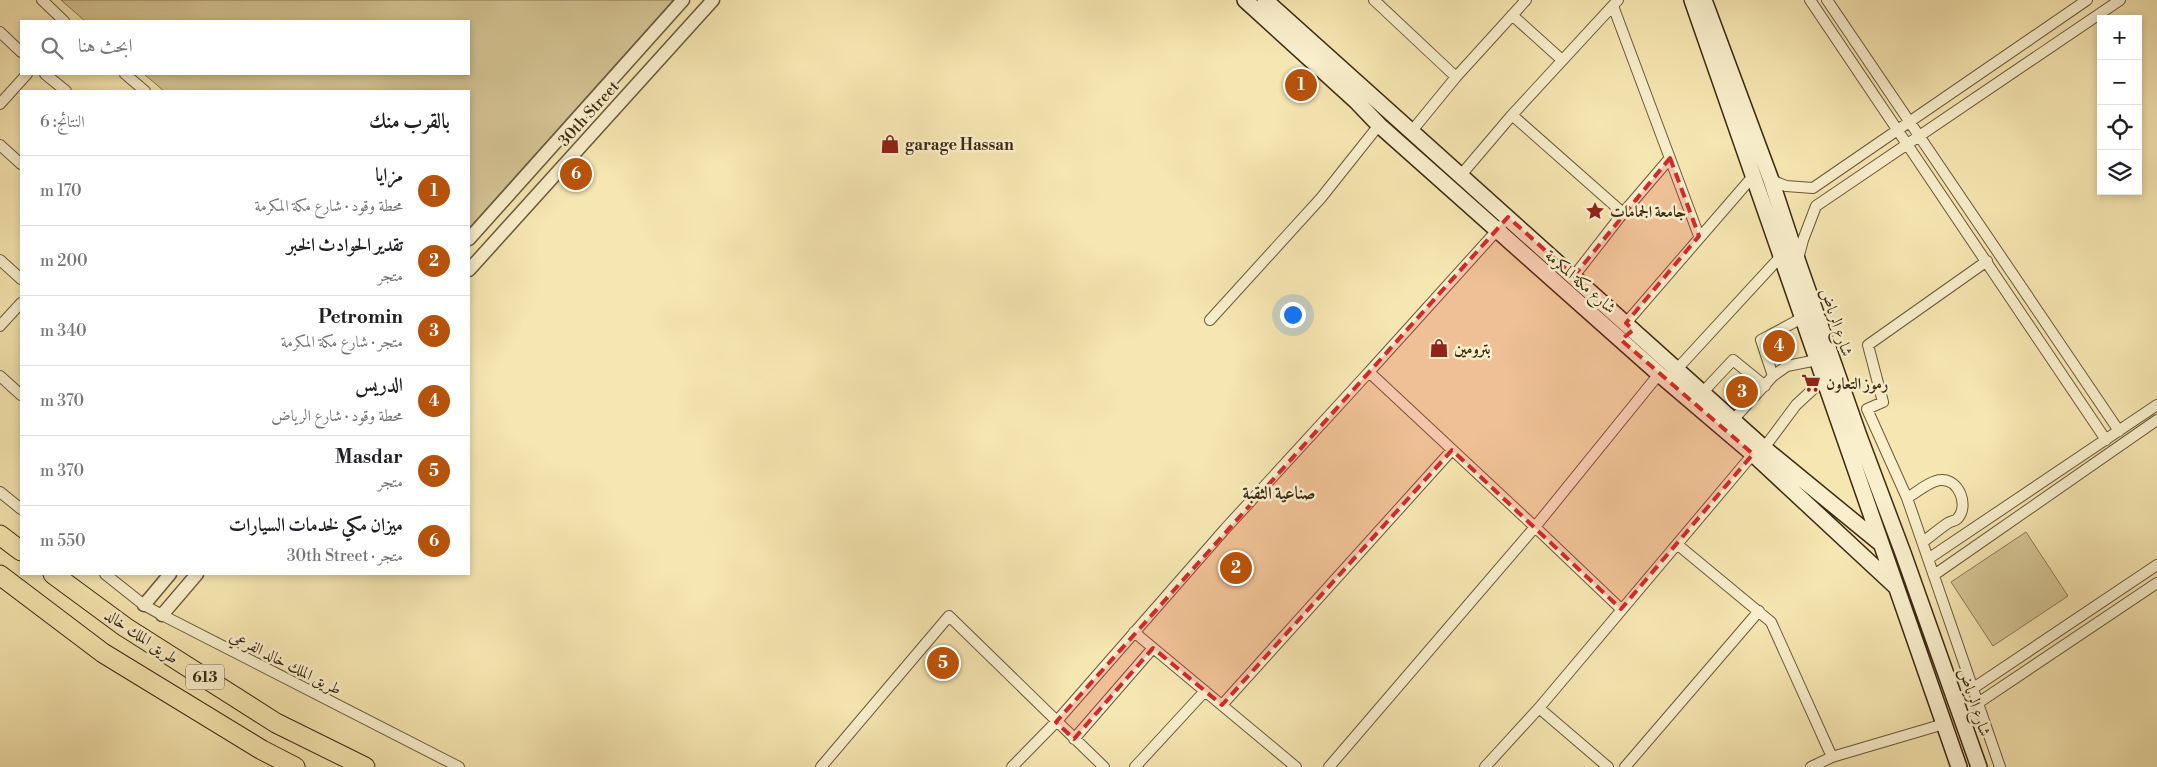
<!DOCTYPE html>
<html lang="ar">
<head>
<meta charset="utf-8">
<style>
	body { margin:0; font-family:"Libre Bodoni",Amiri,serif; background:#f2f2f2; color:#202124; direction:rtl }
	.controls { position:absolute; right:15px; top:15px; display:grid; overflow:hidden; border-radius:0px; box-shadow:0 2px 8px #0003 }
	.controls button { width:45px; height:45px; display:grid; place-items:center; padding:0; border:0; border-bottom:1px solid #e0e0e0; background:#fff; color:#202124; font:25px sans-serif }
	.you { position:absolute; left:1292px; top:314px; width:18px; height:18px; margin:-12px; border:4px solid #fff; border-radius:50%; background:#1a73e8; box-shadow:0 0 0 8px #1a73e833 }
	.badge { display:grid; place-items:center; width:32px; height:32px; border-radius:50%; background:#b45309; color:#fff; font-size:16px; font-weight:700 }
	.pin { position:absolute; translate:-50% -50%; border:2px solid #fff; box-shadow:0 1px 5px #0006 }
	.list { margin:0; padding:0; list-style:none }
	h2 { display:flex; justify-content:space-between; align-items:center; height:65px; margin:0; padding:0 20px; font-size:21px }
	h2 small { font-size:16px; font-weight:400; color:#757577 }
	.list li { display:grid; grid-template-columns:32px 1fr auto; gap:15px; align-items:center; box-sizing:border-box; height:70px; padding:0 20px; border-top:1px solid #e0e0e0 }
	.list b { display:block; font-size:19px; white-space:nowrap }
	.list p { margin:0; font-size:16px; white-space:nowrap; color:#757577 }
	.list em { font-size:16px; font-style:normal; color:#757577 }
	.icon { flex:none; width:28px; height:28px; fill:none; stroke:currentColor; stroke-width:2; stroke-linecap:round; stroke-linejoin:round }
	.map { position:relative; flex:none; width:2157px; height:767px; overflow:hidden; direction:ltr }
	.search { position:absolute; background:#fff; box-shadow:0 2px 8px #0003; left:20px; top:20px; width:450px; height:55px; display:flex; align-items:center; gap:12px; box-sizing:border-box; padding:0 18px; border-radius:0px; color:#757577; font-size:19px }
	.panel { position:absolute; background:#fff; box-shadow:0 2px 8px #0003; left:20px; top:90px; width:450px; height:485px; border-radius:0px; direction:rtl }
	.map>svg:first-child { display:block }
	.green { fill:#d6c696; stroke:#897854 }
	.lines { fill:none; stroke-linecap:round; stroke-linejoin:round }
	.minor-casing { stroke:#6a593a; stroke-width:12 }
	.tertiary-casing { stroke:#6a593a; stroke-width:15 }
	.secondary-casing { stroke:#3c2a12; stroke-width:18 }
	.motorway-casing { stroke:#3c2a12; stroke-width:21 }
	.minor { stroke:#f9efcc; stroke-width:10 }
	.tertiary { stroke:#f9efcc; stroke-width:12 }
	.secondary { stroke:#f9efcc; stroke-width:15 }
	.motorway { stroke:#f6e6b1; stroke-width:19 }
	.marked { fill:#d62828; fill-opacity:0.2; stroke:#d62828; stroke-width:4; stroke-dasharray:10 6; stroke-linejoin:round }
	.labels { text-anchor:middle; stroke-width:5; stroke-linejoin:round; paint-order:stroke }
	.shield { fill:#f9efcc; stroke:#75654a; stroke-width:1 }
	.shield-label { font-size:15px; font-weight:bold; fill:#3c2a12 }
	.street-label { font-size:16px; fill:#3c2a12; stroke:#f9efcc }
	.poi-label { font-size:16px; font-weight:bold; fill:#3c2a12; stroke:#f9efcc; text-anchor:start }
	.neighbourhood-label { font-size:18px; font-weight:bold; fill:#3c2a12; stroke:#f9efcc }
</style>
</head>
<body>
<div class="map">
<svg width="2157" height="767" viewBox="0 0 2157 767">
	<rect width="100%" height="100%" fill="#f6e6b1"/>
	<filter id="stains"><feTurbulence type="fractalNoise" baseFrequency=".004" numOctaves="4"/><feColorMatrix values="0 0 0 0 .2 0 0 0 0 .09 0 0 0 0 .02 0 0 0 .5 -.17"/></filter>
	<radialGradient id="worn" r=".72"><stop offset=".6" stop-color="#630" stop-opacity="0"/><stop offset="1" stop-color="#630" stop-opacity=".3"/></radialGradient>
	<path class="green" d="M 61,0 L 673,0 L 469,228 L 469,91 L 164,91 L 144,74 L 469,74 L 469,21 L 85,21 Z
		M 2026,532 L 2068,596 L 1993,646 L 1951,582 Z"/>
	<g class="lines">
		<g class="minor-casing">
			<path id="minor" d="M 42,0 L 64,21
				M 1374,0 L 1456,77
				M 1810,0 L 2106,440
				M 1827,0 L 2119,431
				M 1613,6 L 1699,236
				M 1512,15 L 1562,60
				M 0,32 L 21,52
				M 45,74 L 66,91
				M 125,74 L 145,91
				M 0,104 L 27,74
				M 1512,115 L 1623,213
				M 1411,132 L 1456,77 L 1526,0
				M 0,145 L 21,164
				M 1461,175 L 1512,115 L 1618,0
				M 1771,180 L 1786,186 L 1813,188 L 2087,0
				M 1501,226 L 1369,372 L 1535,527 L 1659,374
				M 1798,259 L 1803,240 L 1816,206 L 2120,0
				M 0,260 L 21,279
				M 1987,261 L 1868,345 L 1883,402 L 1867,409 L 1907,498 L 2000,767
				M 1574,276 L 1623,213 L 1670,158
				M 1210,320 L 1321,198 L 1379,125
				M 1626,323 L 1754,175
				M 0,326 L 21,303
				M 1677,369 L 1782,255
				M 0,376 L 21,395
				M 1773,376 L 1761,340 L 1804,317
				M 1703,392 L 1733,360 L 1765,386
				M 1733,420 L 1773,376 L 1787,366 L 1817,360
				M 1764,448 L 1796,405 L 1824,379
				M 0,492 L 21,509
				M 1907,498 C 1916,493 1931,480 1941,480 C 1959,479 1969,505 1958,518 C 1956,521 1951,521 1948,523 C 1939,529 1931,536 1923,542
				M 1678,545 L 1771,622 L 1832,757
				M 1928,559 L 2157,405
				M 105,574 L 144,605 L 162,615 L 459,767
				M 1934,575 L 2157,420
				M 1134,632 L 1296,767
				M 1972,689 L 2157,565
				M 1978,703 L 2157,583
				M 1222,705 L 1452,450
				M 1539,708 L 1608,767
				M 1074,739 L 1153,648
				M 821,767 L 949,616 L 1104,767
				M 1012,767 L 1056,722 L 1225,529 L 1369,372
				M 1135,767 L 1205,691
				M 1329,767 L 1535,527 L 1621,609
				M 1485,767 L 1539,708 L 1753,454
				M 1625,767 L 1759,611
				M 1811,767 L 1832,757 L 1944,724"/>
		</g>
		<g class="tertiary-casing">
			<path id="tertiary" d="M 469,239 L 683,0
				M 469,270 L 713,0
				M 144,605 L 170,574
				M 162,615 L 197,574"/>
		</g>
		<g class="secondary-casing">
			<path id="secondary" d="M 1245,0 L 1356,101 L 1379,125 L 1659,374 L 1753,454 L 1895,586
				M 1265,0 L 1764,448 L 1880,543
				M 1692,0 L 1959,767
				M 1704,0 L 1771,180 L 1798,262 L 1859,436 L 1903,553 L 1979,767"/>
		</g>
		<g class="motorway-casing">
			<path id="motorway" d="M 0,535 L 21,551
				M 53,574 L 125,627 L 276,723 L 365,767
				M 0,575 L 103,653 L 262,750 L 295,767"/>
		</g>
		<use href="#minor" class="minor"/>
		<use href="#tertiary" class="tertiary"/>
		<use href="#secondary" class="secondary"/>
		<use href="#motorway" class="motorway"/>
	</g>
	<path class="marked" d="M 1670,158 L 1699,236 L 1626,323 L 1633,330 L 1621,340 L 1753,454 L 1621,609 L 1452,450 L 1222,705 L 1153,648 L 1074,739 L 1056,722 L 1508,217 L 1574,276 Z"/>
	<defs>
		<g id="shop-bare" transform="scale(1.5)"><path d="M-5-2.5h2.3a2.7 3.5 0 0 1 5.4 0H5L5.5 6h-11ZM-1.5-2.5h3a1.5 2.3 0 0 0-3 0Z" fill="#8f2418" stroke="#f9efcc" stroke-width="2.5" paint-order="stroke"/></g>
		<g id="sight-bare" transform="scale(1.5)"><path d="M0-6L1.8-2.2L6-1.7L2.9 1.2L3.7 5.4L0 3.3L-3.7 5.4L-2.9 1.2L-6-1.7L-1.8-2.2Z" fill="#8f2418" stroke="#f9efcc" stroke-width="2.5" paint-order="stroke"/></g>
		<g id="supermarket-bare" transform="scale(1.5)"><path d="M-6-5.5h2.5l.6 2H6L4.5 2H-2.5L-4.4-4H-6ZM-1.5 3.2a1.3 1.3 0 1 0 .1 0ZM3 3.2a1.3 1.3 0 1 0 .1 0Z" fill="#8f2418" stroke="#f9efcc" stroke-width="2.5" paint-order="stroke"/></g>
	</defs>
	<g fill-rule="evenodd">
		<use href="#shop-bare" x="890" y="144"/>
		<use href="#sight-bare" x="1595" y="211"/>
		<use href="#shop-bare" x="1439" y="348"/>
		<use href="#supermarket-bare" x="1811" y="383"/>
	</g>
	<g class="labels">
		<rect class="shield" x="186" y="664.5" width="38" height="25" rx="4"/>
		<g class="shield-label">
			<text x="205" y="682">613</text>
		</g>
		<g class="street-label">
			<text transform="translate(588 113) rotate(-48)" y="6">30th Street</text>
			<text transform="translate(1581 281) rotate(41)" y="6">شارع مكة المكرمة</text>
			<text transform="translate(1837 322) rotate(71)" y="6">شارع الرياض</text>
			<text transform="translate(142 636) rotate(34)" y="6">طريق الملك خالد</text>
			<text transform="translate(286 662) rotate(27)" y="6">طريق الملك خالد الفرعي</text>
			<text transform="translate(1975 702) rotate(71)" y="6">شارع الرياض</text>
		</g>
		<g class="poi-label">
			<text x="905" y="150">garage Hassan</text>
			<text x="1610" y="217">جامعة الجمامات</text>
			<text x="1454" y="354">بترومين</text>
			<text x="1826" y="389">رموز التعاون</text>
		</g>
		<g class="neighbourhood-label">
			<text x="1279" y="499">صناعية الثقبة</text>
		</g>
	</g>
	<rect width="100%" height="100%" filter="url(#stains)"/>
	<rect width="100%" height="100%" fill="url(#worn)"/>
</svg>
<div class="controls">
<button>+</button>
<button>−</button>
<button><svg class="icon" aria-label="locate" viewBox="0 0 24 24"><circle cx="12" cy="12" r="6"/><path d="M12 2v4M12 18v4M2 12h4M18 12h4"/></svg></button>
<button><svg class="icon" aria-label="layers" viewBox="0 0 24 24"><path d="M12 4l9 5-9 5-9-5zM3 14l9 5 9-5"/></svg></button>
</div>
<div class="you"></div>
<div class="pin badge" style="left:1301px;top:85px">1</div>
<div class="pin badge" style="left:1236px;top:568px">2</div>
<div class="pin badge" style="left:1742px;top:392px">3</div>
<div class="pin badge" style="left:1779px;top:346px">4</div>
<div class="pin badge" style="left:943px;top:663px">5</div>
<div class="pin badge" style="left:576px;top:174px">6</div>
<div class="search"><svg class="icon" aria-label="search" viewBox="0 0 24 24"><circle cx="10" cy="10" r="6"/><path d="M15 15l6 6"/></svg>ابحث هنا</div>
<section class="panel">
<h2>بالقرب منك<small>النتائج: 6</small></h2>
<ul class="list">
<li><span class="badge">1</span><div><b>مزايا</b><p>محطة وقود · شارع مكة المكرمة</p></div><em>170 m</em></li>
<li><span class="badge">2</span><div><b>تقدير الحوادث الخبر</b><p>متجر</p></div><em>200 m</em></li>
<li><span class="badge">3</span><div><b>Petromin</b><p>متجر · شارع مكة المكرمة</p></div><em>340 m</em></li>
<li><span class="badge">4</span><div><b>الدريس</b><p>محطة وقود · شارع الرياض</p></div><em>370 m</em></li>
<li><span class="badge">5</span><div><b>Masdar</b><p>متجر</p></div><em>370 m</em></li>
<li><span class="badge">6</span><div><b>ميزان مكي لخدمات السيارات</b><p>متجر · 30th Street</p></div><em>550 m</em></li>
</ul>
</section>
</div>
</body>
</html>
